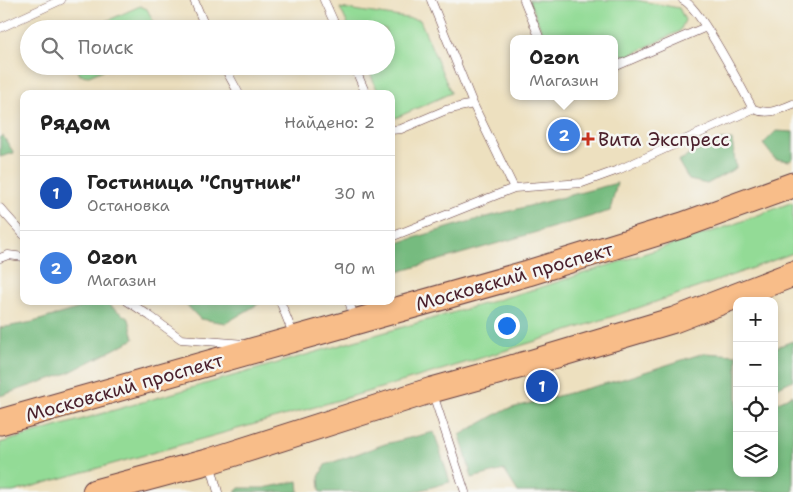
<!DOCTYPE html>
<html lang="ru">
<head>
<meta charset="utf-8">
<style>
	body { margin:0; font-family:"Shantell Sans",sans-serif; background:#f6f6f6; color:#222 }
	.controls { position:absolute; right:15px; bottom:15px; display:grid; overflow:hidden; border-radius:10px; box-shadow:0 2px 8px #0003 }
	.controls button { width:45px; height:45px; display:grid; place-items:center; padding:0; border:0; border-bottom:1px solid #e0e0e0; background:#fff; color:#222; font:25px sans-serif }
	.you { position:absolute; left:506px; top:325px; width:18px; height:18px; margin:-12px; border:4px solid #fff; border-radius:50%; background:#1a73e8; box-shadow:0 0 0 8px #1a73e833 }
	.badge { display:grid; place-items:center; width:32px; height:32px; border-radius:50%; background:#c8321e; color:#fff; font-size:16px; font-weight:700 }
	.pin { position:absolute; translate:-50% -50%; border:2px solid #fff; box-shadow:0 1px 5px #0006 }
	.popup { position:absolute; left:510px; top:35px; width:108px; height:65px; box-sizing:border-box; display:grid; place-content:center; border-radius:10px; background:#fff; filter:drop-shadow(0 1px 4px #0005); font-size:16px; white-space:nowrap; color:#767676 }
	.popup b { font-size:19px; color:#222 }
	.popup::after { content:''; position:absolute; left:50%; top:100%; margin-left:-10px; border:10px solid transparent; border-top-color:#fff }
	.list { margin:0; padding:0; list-style:none }
	h2 { display:flex; justify-content:space-between; align-items:center; height:65px; margin:0; padding:0 20px; font-size:21px }
	h2 small { font-size:16px; font-weight:400; color:#767676 }
	.list li { display:grid; grid-template-columns:32px 1fr auto; gap:15px; align-items:center; box-sizing:border-box; height:75px; padding:0 20px; border-top:1px solid #e0e0e0 }
	.list b { display:block; font-size:19px; white-space:nowrap }
	.list p { margin:0; font-size:16px; white-space:nowrap; color:#767676 }
	.list em { font-size:16px; font-style:normal; color:#767676 }
	.icon { flex:none; width:28px; height:28px; fill:none; stroke:currentColor; stroke-width:2; stroke-linecap:round; stroke-linejoin:round }
	.map { position:relative; flex:none; width:793px; height:492px; overflow:hidden }
	.search { position:absolute; background:#fff; box-shadow:0 2px 8px #0003; left:20px; top:20px; width:375px; height:55px; display:flex; align-items:center; gap:12px; box-sizing:border-box; padding:0 18px; border-radius:28px; color:#767676; font-size:19px }
	.panel { position:absolute; background:#fff; box-shadow:0 2px 8px #0003; left:20px; top:90px; width:375px; height:215px; border-radius:10px }
	.map>svg:first-child { display:block }
	.green { fill:#93db96; stroke:#6e7d60 }
	.forest { fill:#76bb7f; stroke:#606d55 }
	.lines { fill:none; stroke-linecap:round; stroke-linejoin:round }
	.lane-casing { stroke:#623c41; stroke-width:9 }
	.primary-casing { stroke:#623c41; stroke-width:27 }
	.lane { stroke:#fff; stroke-width:8 }
	.primary { stroke:#f8bd89; stroke-width:25 }
	.poi-dot { fill:#c8321e; stroke:#f6f6f2; stroke-width:2 }
	.labels { text-anchor:middle; stroke-width:5; stroke-linejoin:round; paint-order:stroke }
	.poi-label { font-size:19px; fill:#4a1f2b; stroke:#f6f6f2; text-anchor:start }
	.street-label { font-size:19px; fill:#4a1f2b; stroke:#f6f6f2 }
</style>
</head>
<body>
<div class="map">
<svg width="793" height="492" viewBox="0 0 793 492">
	<rect width="100%" height="100%" fill="#f6f6f2"/>
	<filter id="ink" filterUnits="userSpaceOnUse"><feTurbulence type="fractalNoise" baseFrequency=".02" numOctaves="2"/><feDisplacementMap in="SourceGraphic" scale="10" xChannelSelector="R" yChannelSelector="G"/><feConvolveMatrix kernelMatrix="1 2 1 2 8 2 1 2 1" color-interpolation-filters="sRGB"/></filter>
	<filter id="wash" filterUnits="userSpaceOnUse"><feTurbulence type="fractalNoise" baseFrequency=".0096" numOctaves="4" result="noise"/><feDisplacementMap in="SourceGraphic" scale="20" xChannelSelector="R" yChannelSelector="G"/><feGaussianBlur stdDeviation="1.12" result="paint"/><feColorMatrix in="noise" values="0 0 0 0 0 0 0 0 0 0 0 0 0 0 0 0 0 1.4 0 .05"/><feComposite in="paint" operator="in"/></filter>
	<g filter="url(#wash)">
		<rect width="100%" height="100%" fill="#ede0bf"/>
		<path class="green" d="M 529,0 L 636,0 L 679,8 L 685,20 L 680,31 L 628,56 L 614,53 L 614,39 L 545,39 Z
			M 140,6 L 147,9 L 157,29 L 89,29 Z
			M 340,8 L 420,20 L 451,93 L 391,120 L 391,94 L 379,94 L 367,66 L 386,66 L 386,29 L 350,29 Z
			M 76,66 L 112,66 L 89,76 L 80,75 Z
			M 793,202 L 793,253 C 538,349 274,418 13,492 L 0,492 L 0,443 L 542,287 L 729,226 Z"/>
		<path class="forest" d="M 776,131 L 793,132 L 793,158 L 790,161 L 775,159 L 763,144 Z
			M 3,136 L 14,153 L 0,157 L 0,137 Z
			M 720,140 L 732,140 L 736,168 L 707,184 L 689,180 L 678,161 Z
			M 617,183 L 610,211 L 391,274 L 391,245 L 464,223 Z
			M 103,301 L 129,319 L 134,339 L 68,373 L 0,396 L 0,328 L 33,322 Z
			M 183,301 L 263,301 L 226,323 L 200,319 Z
			M 793,341 L 793,380 L 774,389 L 774,348 Z
			M 704,353 L 737,355 L 737,473 L 774,473 L 774,404 L 793,395 L 793,492 L 518,492 L 504,470 L 472,478 L 460,435 L 504,410 L 623,379 Z
			M 434,432 L 450,482 L 414,492 L 321,492 L 320,490 L 319,477 L 325,465 L 385,444 Z
			M 298,481 L 299,492 L 235,492 L 239,488 L 264,488 Z"/>
	</g>
	<g filter="url(#ink)">
		<g class="lines">
			<g class="lane-casing">
				<path id="lane" d="M 194,0 L 206,29
					M 324,0 L 337,29
					M 431,0 L 473,104 L 514,188
					M 524,0 L 540,39
					M 683,0 C 700,7 742,89 753,109 C 768,115 779,110 793,104
					M 0,28 L 61,0
					M 224,66 L 239,94
					M 354,66 L 366,94
					M 614,67 L 706,27
					M 391,130 L 401,129 L 446,110 L 473,104
					M 0,208 L 24,235
					M 391,237 L 514,188 L 582,183 L 618,170 L 753,109
					M 0,258 L 8,255 L 24,257
					M 127,301 L 150,316 L 181,339 L 245,344
					M 280,301 L 294,336
					M 349,301 L 354,318
					M 433,394 L 465,492
					M 210,463 L 218,492"/>
			</g>
			<g class="primary-casing">
				<path id="primary" d="M 0,422 L 528,273 L 683,225 L 793,185
					M 95,492 L 210,461 L 432,390 L 533,362 L 674,320 L 793,274"/>
			</g>
			<use href="#lane" class="lane"/>
			<use href="#primary" class="primary"/>
		</g>
	</g>
	<path class="poi-dot" d="M585.5 131.5h5v5h5v5h-5v5h-5v-5h-5v-5h5z"/>
	<g class="labels">
		<g class="poi-label">
			<text x="598" y="146">Вита Экспресс</text>
		</g>
		<g class="street-label">
			<text transform="translate(514 276) rotate(-16)" y="7">Московский проспект</text>
			<text transform="translate(124 387) rotate(-16)" y="7">Московский проспект</text>
		</g>
	</g>
</svg>
<div class="controls">
<button>+</button>
<button>−</button>
<button><svg class="icon" aria-label="locate" viewBox="0 0 24 24"><circle cx="12" cy="12" r="6"/><path d="M12 2v4M12 18v4M2 12h4M18 12h4"/></svg></button>
<button><svg class="icon" aria-label="layers" viewBox="0 0 24 24"><path d="M12 4l9 5-9 5-9-5zM3 14l9 5 9-5"/></svg></button>
</div>
<div class="you"></div>
<div class="pin badge" style="left:542px;top:386px;background:#1a4fb4">1</div>
<div class="pin badge" style="left:564px;top:135px;background:#3f7fe0">2</div>
<div class="popup"><b>Ozon</b>Магазин</div>
<div class="search"><svg class="icon" aria-label="search" viewBox="0 0 24 24"><circle cx="10" cy="10" r="6"/><path d="M15 15l6 6"/></svg>Поиск</div>
<section class="panel">
<h2>Рядом<small>Найдено: 2</small></h2>
<ul class="list">
<li><span class="badge" style="background:#1a4fb4">1</span><div><b>Гостиница &quot;Спутник&quot;</b><p>Остановка</p></div><em>30 m</em></li>
<li><span class="badge" style="background:#3f7fe0">2</span><div><b>Ozon</b><p>Магазин</p></div><em>90 m</em></li>
</ul>
</section>
</div>
</body>
</html>
